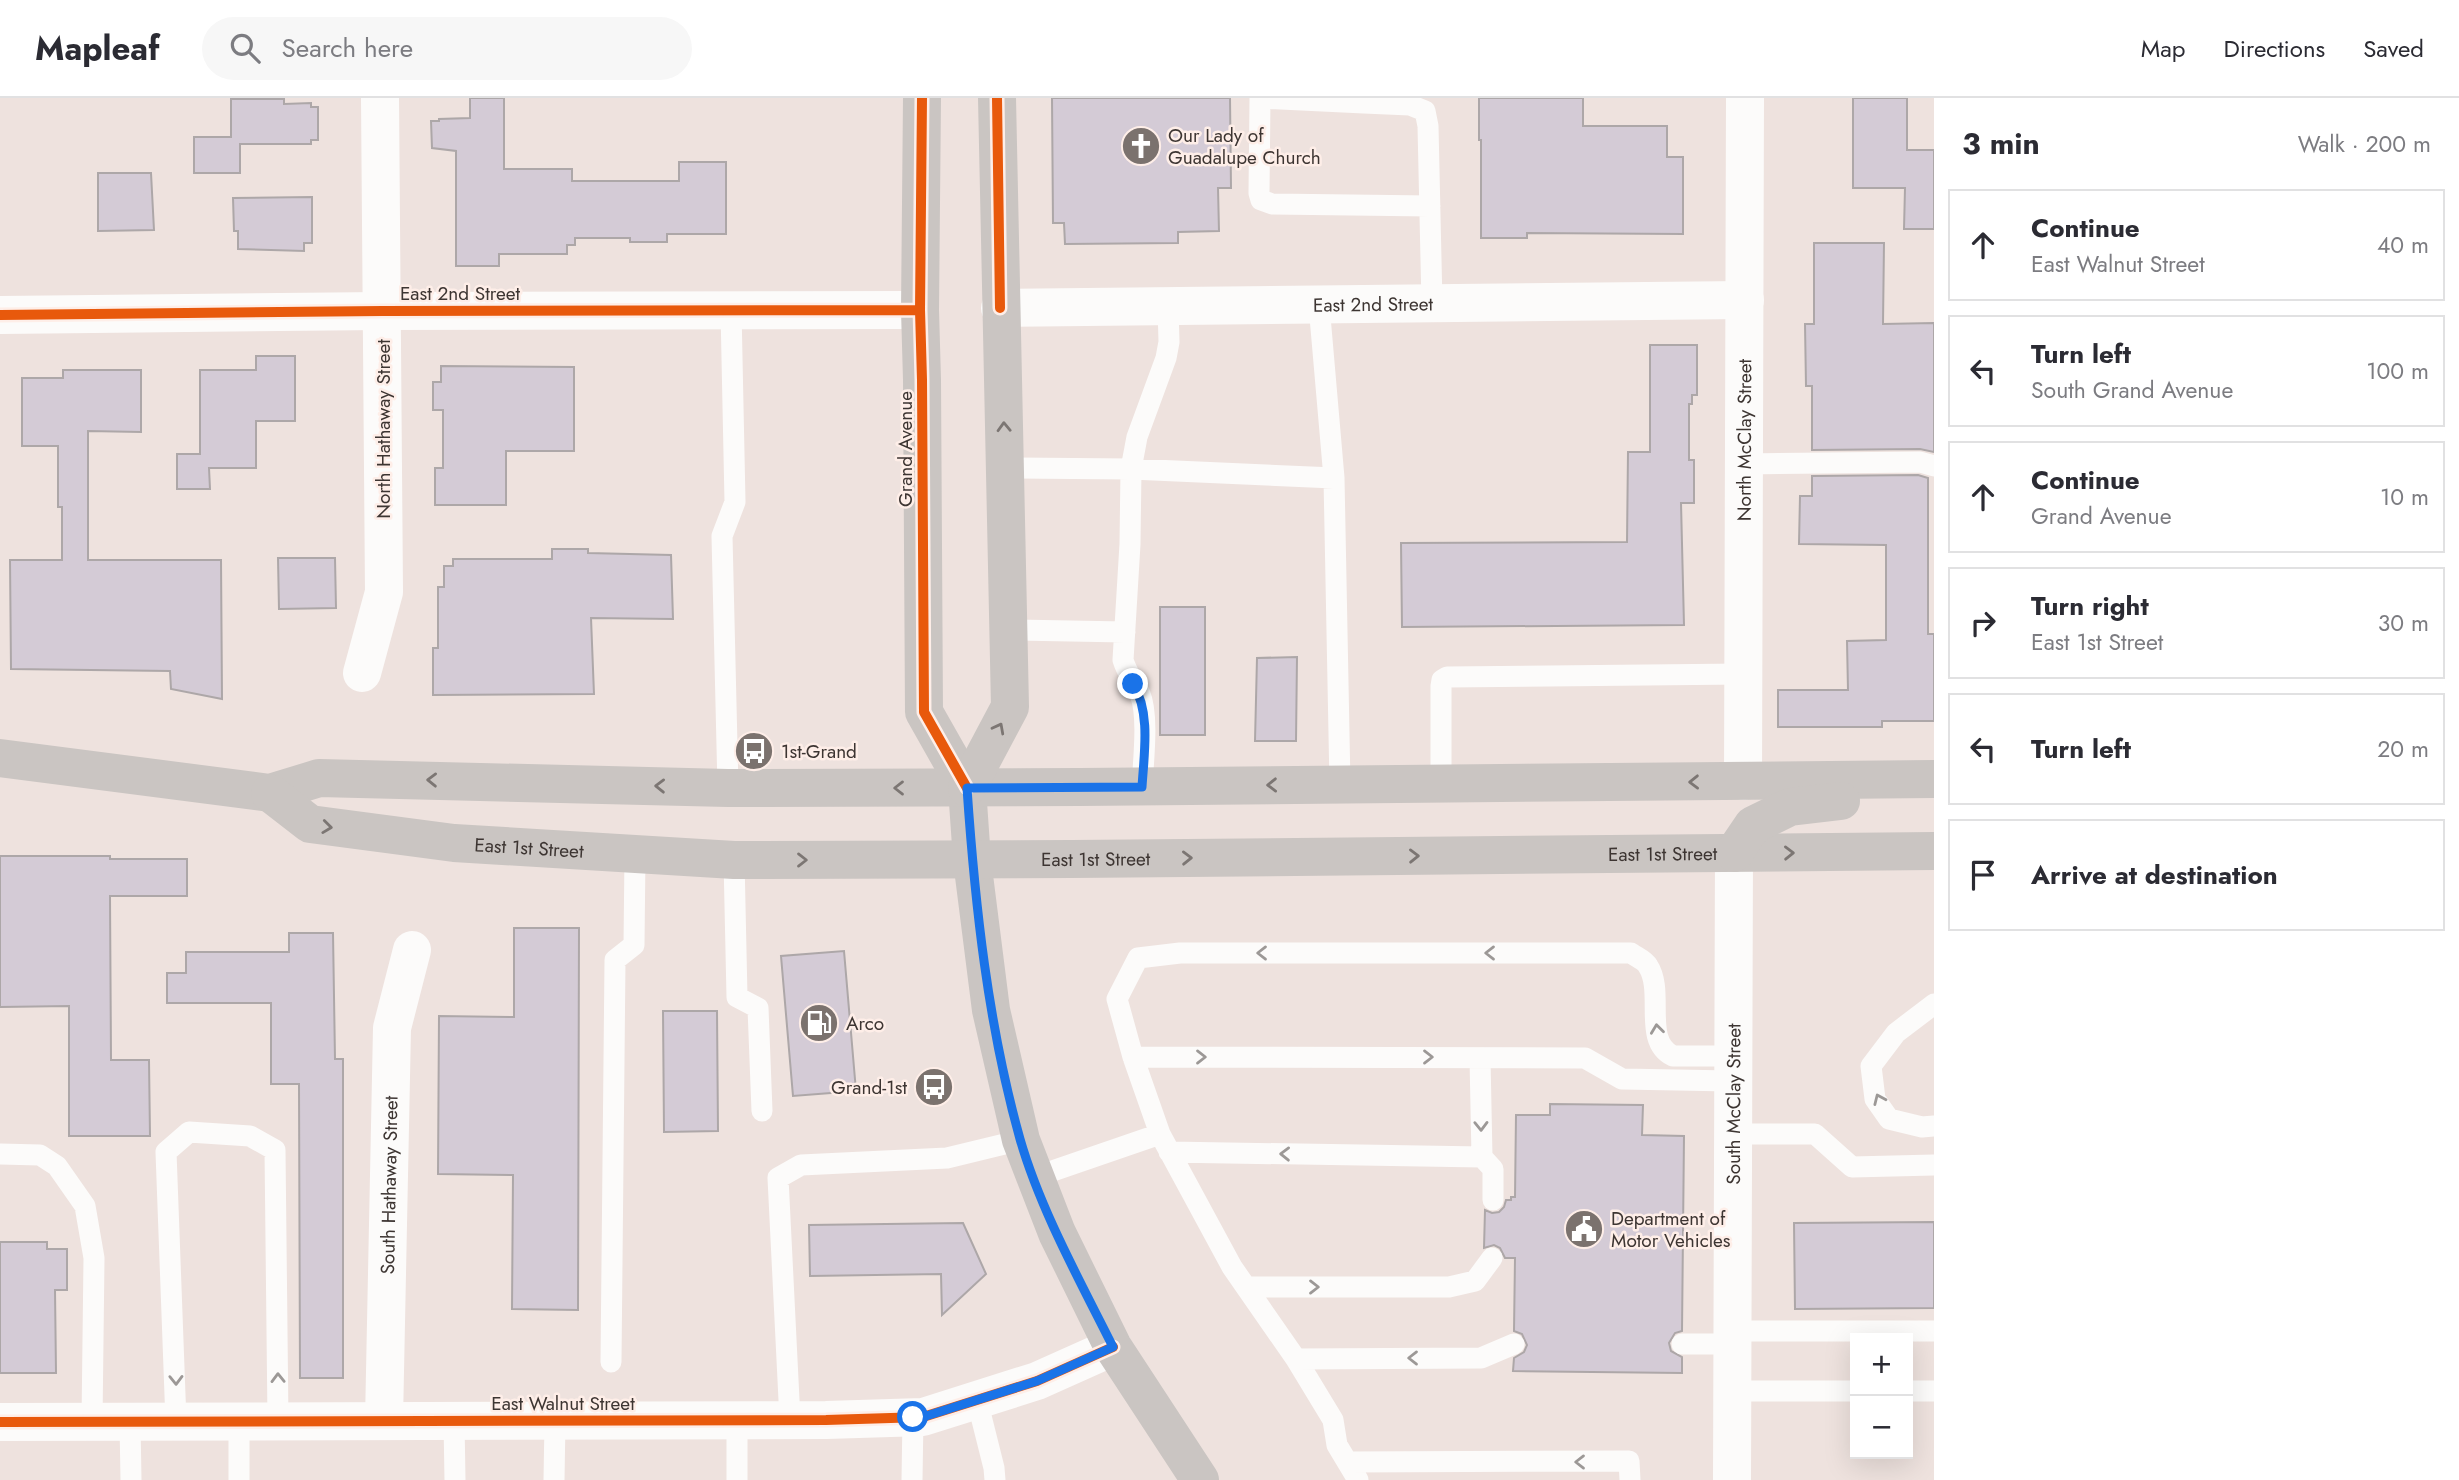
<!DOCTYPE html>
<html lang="en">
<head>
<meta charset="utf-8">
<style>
	body { margin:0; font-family:Jost,sans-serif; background:#f7f7f7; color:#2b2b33 }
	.controls { position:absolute; right:21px; bottom:21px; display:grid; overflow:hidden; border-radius:0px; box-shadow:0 7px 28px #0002 }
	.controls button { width:63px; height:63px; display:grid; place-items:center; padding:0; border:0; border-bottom:2px solid #e1e1e2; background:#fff; color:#2b2b33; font:35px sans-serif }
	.stop { position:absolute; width:21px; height:21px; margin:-16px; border:5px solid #1a73e8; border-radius:50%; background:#fff }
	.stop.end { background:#1a73e8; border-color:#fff; box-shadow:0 2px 7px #0008 }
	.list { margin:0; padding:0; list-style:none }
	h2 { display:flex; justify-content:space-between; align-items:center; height:91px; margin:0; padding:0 28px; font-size:30px }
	h2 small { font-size:23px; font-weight:400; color:#7c7c81 }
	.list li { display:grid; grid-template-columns:46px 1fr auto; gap:21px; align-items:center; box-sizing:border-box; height:112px; margin:0 14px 14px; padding:0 14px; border:2px solid #e1e1e2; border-radius:0px }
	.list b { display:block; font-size:26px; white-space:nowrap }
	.list p { margin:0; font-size:23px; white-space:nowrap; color:#7c7c81 }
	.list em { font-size:23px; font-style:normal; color:#7c7c81 }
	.icon { flex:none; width:38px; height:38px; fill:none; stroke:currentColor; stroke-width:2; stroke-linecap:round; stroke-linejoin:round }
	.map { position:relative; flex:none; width:1934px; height:1382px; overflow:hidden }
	header { display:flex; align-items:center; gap:42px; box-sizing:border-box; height:98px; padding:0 35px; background:#fff; border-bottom:2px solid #e1e1e2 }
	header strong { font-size:33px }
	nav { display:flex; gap:38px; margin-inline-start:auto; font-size:24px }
	.search { width:490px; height:63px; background:#f7f7f7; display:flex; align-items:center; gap:18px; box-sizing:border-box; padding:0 24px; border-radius:38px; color:#7c7c81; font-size:26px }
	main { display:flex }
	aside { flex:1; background:#fff }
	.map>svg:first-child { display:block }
	.building { fill:#d4cbd6; stroke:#ada7a8; stroke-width:2 }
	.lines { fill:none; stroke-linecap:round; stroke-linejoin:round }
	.service { stroke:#fcfbfa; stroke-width:21 }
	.minor { stroke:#fcfbfa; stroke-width:38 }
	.secondary { stroke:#cac5c2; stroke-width:38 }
	.cycleway-casing { stroke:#feeee8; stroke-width:15 }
	.cycleway { stroke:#e8590c; stroke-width:10 }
	.oneway { stroke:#7c7673 }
	.oneway2 { stroke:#9c9896 }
	.route { stroke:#1a73e8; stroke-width:9 }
	.labels { text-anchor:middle; stroke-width:5; stroke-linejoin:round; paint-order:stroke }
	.poi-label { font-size:19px; fill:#3d3532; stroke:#feeee8; text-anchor:start }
	.street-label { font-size:19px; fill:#3d3532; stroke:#feeee8 }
</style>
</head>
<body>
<header>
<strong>Mapleaf</strong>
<div class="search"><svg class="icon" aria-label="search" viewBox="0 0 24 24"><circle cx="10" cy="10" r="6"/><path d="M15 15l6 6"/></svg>Search here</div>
<nav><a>Map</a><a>Directions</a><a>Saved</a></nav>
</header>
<main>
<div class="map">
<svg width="1934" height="1382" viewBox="0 0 1934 1382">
	<rect width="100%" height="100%" fill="#eee2de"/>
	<path class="building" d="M 470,0 L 504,0 L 504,71 L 572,71 L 572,83 L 679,83 L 679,64 L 726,64 L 726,136 L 667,136 L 667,144 L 630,144 L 630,140 L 575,140 L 575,147 L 567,147 L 567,156 L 499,156 L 499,168 L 456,168 L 456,53 L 432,50 L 431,23 L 439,23 L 439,21 L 470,20 Z
		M 1052,0 L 1230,0 L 1231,90 L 1218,90 L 1219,133 L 1178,134 L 1178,145 L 1065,146 L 1064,125 L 1053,125 Z
		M 1479,0 L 1583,0 L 1583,28 L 1667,28 L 1667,59 L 1683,59 L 1683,136 L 1527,135 L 1527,140 L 1481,140 L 1481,42 L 1479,42 Z
		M 1853,0 L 1907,0 L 1907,52 L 1934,52 L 1934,131 L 1904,131 L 1905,90 L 1853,90 Z
		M 231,1 L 284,1 L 284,6 L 311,5 L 311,9 L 318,9 L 318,42 L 311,42 L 311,46 L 240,46 L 240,75 L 194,75 L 194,39 L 231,39 Z
		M 98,75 L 151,75 L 154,132 L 98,133 Z
		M 312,99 L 312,145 L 304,145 L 304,153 L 238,151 L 238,133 L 234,133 L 233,100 Z
		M 1814,145 L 1884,145 L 1883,226 L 1934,225 L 1934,354 L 1920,351 L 1812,352 L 1812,288 L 1806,288 L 1805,226 L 1814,226 Z
		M 1650,247 L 1697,247 L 1697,297 L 1692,297 L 1692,306 L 1689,306 L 1689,362 L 1694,362 L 1694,405 L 1681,405 L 1684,527 L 1402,529 L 1401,445 L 1627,444 L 1628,354 L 1650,354 Z
		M 256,258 L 295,258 L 295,323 L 256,323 L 256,370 L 209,370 L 210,391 L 177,391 L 177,356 L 200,356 L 200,272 L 256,272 Z
		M 441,268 L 574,269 L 574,353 L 506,353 L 506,407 L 435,407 L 435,370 L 443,370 L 443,312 L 433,312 L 433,284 L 441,284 Z
		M 63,272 L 141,272 L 141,334 L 88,333 L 88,462 L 221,462 L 222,601 L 171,591 L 170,573 L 11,571 L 10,462 L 62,462 L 62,409 L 58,409 L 58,348 L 22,348 L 22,280 L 63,280 Z
		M 1918,377 L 1928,380 L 1928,536 L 1934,536 L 1934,623 L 1882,623 L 1882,629 L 1778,629 L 1778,592 L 1848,592 L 1847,543 L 1886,542 L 1886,447 L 1799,446 L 1800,398 L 1812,398 L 1812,378 Z
		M 552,451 L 588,451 L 588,455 L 671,457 L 673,521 L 591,520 L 594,596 L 433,597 L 433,550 L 438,550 L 438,489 L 444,489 L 444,468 L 453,468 L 453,461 L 552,461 Z
		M 278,460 L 335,460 L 336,510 L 279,511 Z
		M 1160,509 L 1205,509 L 1205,637 L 1160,637 Z
		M 1297,559 L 1296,643 L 1255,643 L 1257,560 Z
		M 0,758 L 110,758 L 110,761 L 187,761 L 187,798 L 110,798 L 111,962 L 149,962 L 150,1038 L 69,1038 L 69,908 L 0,909 Z
		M 514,830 L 579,830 L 578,1212 L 512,1211 L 513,1077 L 438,1076 L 439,918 L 514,919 Z
		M 289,835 L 333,835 L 335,961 L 343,961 L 343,1280 L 300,1280 L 299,986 L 271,986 L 271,905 L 167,905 L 167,875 L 186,875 L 186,854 L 289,854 Z
		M 844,853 L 856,993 L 793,998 L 781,858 Z
		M 663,913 L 717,913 L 718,1033 L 664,1034 Z
		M 1550,1006 L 1643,1007 L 1642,1037 L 1684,1038 L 1682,1233 L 1675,1235 L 1669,1245 L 1671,1253 L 1682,1259 L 1682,1275 L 1513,1273 L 1514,1260 L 1524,1254 L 1527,1247 L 1522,1236 L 1514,1233 L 1515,1160 L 1505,1160 L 1500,1150 L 1494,1147 L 1484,1150 L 1485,1112 L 1492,1115 L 1499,1114 L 1504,1109 L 1506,1102 L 1511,1102 L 1511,1099 L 1515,1099 L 1516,1017 L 1550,1017 Z
		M 1934,1124 L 1934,1210 L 1795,1211 L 1794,1125 Z
		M 963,1125 L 986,1176 L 942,1217 L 941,1176 L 810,1178 L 809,1127 Z
		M 0,1144 L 47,1144 L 47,1151 L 67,1151 L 67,1192 L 55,1192 L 56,1275 L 0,1275 Z"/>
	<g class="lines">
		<path class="service" d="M 1260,0 L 1259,95 L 1261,102 L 1272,106 L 1430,108
			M 1260,0 L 1364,5
			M 1362,0 L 1364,5 L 1410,7 L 1425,13 L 1428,28 L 1432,206
			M 1319,207 L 1334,380 L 1340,687
			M 1744,366 L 1920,364 L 1934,368
			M 1005,370 L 1131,371 L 1334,380
			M 1010,532 L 1125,534
			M 1441,686 L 1441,588 L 1442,582 L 1447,579 L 1743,576
			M 1142,689 C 1143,665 1149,618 1140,596 C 1134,584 1127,575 1123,562 L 1130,446 L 1131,371 L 1137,339 L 1166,260 L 1169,244 L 1168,209
			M 728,690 L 722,438 L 735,404 L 731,212
			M 734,762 L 737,899 L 758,910 L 762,1013
			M 1934,906 L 1896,935 L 1871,968 L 1875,1001 L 1889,1021 L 1922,1029 L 1934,1028
			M 1133,959 L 1585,960 L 1622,981 L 1731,983
			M 1731,1036 L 1815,1036 L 1852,1069 L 1934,1067
			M 1169,1054 L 1482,1059 L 1480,960
			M 0,1056 L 40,1057 L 57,1068 L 85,1108 L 94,1160 L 92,1324
			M 1482,1059 L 1493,1071 L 1493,1102
			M 1035,1079 L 1160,1036
			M 1246,1189 L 1449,1189 L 1475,1183 L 1492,1160
			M 1731,1233 L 1934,1233
			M 1682,1246 L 1731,1246
			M 1296,1261 L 1481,1260 L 1514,1246
			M 611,1264 L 615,862 L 634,847 L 635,756
			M 1731,1293 L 1855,1293
			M 1908,1293 L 1934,1293
			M 977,1302 L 994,1370 L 995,1382
			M 737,1322 L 737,1382
			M 790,1322 L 778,1080 L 801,1067 L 947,1060 L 1021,1042
			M 454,1323 L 455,1382
			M 130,1324 L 131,1382
			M 176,1324 L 166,1054 L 189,1034 L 250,1038 L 275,1052 L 278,1323
			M 239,1324 L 239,1382
			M 1348,1364 L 1629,1363 L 1630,1382
			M 554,1382 L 555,1323
			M 912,1382 L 913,1319
			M 1358,1382 L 1337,1347 L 1333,1322 L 1296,1261 L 1232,1169 L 1160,1036 L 1133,959 L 1117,901 L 1138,860 L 1180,855 L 1631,855 C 1636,859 1645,862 1648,868 C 1665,894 1642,943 1673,958 L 1731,958"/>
		<g class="minor">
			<path id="s1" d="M 1000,210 L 1745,202"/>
			<path d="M 0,217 L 382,213 L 920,212"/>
			<path d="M 362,575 L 384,494 L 380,0"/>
			<path id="s2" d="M 1743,683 L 1745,0"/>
			<path id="s3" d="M 384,1323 L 392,930 L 412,852"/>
			<path d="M 0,1324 L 826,1322 L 923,1319 L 1037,1283 L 1113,1249"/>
			<path id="s4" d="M 1732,1382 L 1734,755"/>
		</g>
		<g class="secondary">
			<path d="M 922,0 L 920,212 L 922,282 L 924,614 L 967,690 L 972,762 L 991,912 L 1021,1042 L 1057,1135 L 1113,1249 L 1200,1382"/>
			<path d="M 0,660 L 270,695 L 319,680 L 728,690 L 1080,689 L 1934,681"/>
			<path d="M 967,690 L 1010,609 L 997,0"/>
			<path id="s5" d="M 270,695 L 310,726 L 454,745 L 734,762 L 1072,761 L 1934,753"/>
			<path d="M 1734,755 L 1753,727 L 1790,709 L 1841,703"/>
		</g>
		<g class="cycleway-casing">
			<path id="cycleway" d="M 922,0 L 920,212 L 922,282 L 924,614 L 967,690
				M 997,0 L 1000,210
				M 0,217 L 382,213 L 920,212
				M 0,1324 L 826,1322 L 923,1319 L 1037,1283 L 1113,1249"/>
		</g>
		<use href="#cycleway" class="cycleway"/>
	</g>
	<defs><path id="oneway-chevron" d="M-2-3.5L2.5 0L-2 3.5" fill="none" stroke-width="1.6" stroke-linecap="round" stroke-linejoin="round" transform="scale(1.75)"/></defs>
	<g class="oneway">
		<use href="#oneway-chevron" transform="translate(1004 329) rotate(-92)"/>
		<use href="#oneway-chevron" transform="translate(999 630) rotate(-62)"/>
		<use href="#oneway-chevron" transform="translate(432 682) rotate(-179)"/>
		<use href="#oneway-chevron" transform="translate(1694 684) rotate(179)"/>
		<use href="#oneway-chevron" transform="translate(1272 687) rotate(179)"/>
		<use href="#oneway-chevron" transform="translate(660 688) rotate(-179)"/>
		<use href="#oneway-chevron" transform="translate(899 690) rotate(180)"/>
		<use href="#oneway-chevron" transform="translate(327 729) rotate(7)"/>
		<use href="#oneway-chevron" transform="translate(1789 755) rotate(-1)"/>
		<use href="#oneway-chevron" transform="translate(1414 758) rotate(-1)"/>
		<use href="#oneway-chevron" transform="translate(1187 760) rotate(-1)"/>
		<use href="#oneway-chevron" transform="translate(802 762)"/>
	</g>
	<g class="oneway2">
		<use href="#oneway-chevron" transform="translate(1262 855) rotate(180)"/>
		<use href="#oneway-chevron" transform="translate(1490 855) rotate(180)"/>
		<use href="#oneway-chevron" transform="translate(1657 931) rotate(-97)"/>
		<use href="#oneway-chevron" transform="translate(1201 959)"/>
		<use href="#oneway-chevron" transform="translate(1428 959)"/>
		<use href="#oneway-chevron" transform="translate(1879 1001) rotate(-114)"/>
		<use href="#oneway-chevron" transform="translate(1481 1028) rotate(89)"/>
		<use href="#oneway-chevron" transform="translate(1285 1056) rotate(-179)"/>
		<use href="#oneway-chevron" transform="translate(1314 1189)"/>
		<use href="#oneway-chevron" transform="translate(1413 1260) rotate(180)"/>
		<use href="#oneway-chevron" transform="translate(278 1280) rotate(-91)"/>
		<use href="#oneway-chevron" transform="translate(176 1282) rotate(89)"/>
		<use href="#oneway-chevron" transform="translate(1580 1364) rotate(180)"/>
	</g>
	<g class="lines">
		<path class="route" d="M 913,1319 L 923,1319 L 1037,1283 L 1113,1249 C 1080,1183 1040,1111 1020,1041 C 988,927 975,807 967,690 L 1142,689 C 1144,656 1151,614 1133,586"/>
	</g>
	<defs>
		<g id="church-disc" transform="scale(2.0125)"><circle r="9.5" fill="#7b726e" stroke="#feeee8"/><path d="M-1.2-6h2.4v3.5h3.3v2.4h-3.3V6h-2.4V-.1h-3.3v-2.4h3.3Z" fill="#fff"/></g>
		<g id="bus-disc" transform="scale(2.0125)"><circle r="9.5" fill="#7b726e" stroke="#feeee8"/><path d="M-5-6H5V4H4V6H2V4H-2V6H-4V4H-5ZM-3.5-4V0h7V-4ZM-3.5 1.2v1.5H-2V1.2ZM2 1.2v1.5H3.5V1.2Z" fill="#fff"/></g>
		<g id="fuel-disc" transform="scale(2.0125)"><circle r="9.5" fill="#7b726e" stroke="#feeee8"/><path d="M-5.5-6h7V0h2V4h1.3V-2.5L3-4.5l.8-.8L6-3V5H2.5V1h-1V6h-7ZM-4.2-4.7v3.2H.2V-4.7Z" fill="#fff"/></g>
		<g id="civic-disc" transform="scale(2.0125)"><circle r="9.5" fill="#7b726e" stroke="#feeee8"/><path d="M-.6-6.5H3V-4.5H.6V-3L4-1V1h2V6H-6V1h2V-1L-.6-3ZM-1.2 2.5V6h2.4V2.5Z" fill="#fff"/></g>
	</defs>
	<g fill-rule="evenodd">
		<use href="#church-disc" x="1141" y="48"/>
		<use href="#bus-disc" x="754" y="653"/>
		<use href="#fuel-disc" x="819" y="925"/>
		<use href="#bus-disc" x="934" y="989"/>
		<use href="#civic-disc" x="1584" y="1131"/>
	</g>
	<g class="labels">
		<g class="poi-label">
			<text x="1168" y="44">Our Lady of<tspan x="1168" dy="22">Guadalupe Church</tspan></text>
			<text x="781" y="660">1st-Grand</text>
			<text x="846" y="932">Arco</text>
			<text x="907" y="996" text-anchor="end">Grand-1st</text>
			<text x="1611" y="1127">Department of<tspan x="1611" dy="22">Motor Vehicles</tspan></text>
		</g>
		<g class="street-label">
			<text x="460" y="202">East 2nd Street</text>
			<text dy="7" stroke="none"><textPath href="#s1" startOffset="373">East 2nd Street</textPath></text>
			<text transform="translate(383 331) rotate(-90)" y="7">North Hathaway Street</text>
			<text dy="7" stroke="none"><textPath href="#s2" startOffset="341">North McClay Street</textPath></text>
			<text transform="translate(905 351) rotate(-90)" y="7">Grand Avenue</text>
			<text dy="7" stroke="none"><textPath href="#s5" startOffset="271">East 1st Street</textPath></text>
			<text dy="7" stroke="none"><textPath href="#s5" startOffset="1405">East 1st Street</textPath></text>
			<text dy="7" stroke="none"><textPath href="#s5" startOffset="838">East 1st Street</textPath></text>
			<text dy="7" stroke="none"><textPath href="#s4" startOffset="376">South McClay Street</textPath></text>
			<text dy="7" stroke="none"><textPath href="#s3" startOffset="236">South Hathaway Street</textPath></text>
			<text x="563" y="1312">East Walnut Street</text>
		</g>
	</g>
</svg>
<div class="controls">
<button>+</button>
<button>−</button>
</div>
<div class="stop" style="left:913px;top:1319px"></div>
<div class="stop end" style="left:1133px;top:586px"></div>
</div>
<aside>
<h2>3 min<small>Walk · 200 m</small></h2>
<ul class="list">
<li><svg class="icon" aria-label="ahead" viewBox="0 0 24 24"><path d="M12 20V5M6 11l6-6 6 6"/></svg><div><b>Continue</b><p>East Walnut Street</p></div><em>40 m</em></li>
<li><svg class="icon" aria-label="left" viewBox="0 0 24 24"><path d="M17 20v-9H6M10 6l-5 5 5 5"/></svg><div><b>Turn left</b><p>South Grand Avenue</p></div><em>100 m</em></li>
<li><svg class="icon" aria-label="ahead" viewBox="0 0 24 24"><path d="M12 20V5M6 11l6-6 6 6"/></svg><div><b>Continue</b><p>Grand Avenue</p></div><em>10 m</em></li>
<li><svg class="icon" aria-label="right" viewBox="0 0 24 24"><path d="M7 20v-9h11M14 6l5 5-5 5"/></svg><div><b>Turn right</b><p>East 1st Street</p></div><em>30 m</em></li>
<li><svg class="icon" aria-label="left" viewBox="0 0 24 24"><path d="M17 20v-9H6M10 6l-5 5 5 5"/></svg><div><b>Turn left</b></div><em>20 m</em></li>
<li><svg class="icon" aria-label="arrive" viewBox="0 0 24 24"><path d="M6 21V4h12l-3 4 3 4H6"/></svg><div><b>Arrive at destination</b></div></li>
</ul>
</aside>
</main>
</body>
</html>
